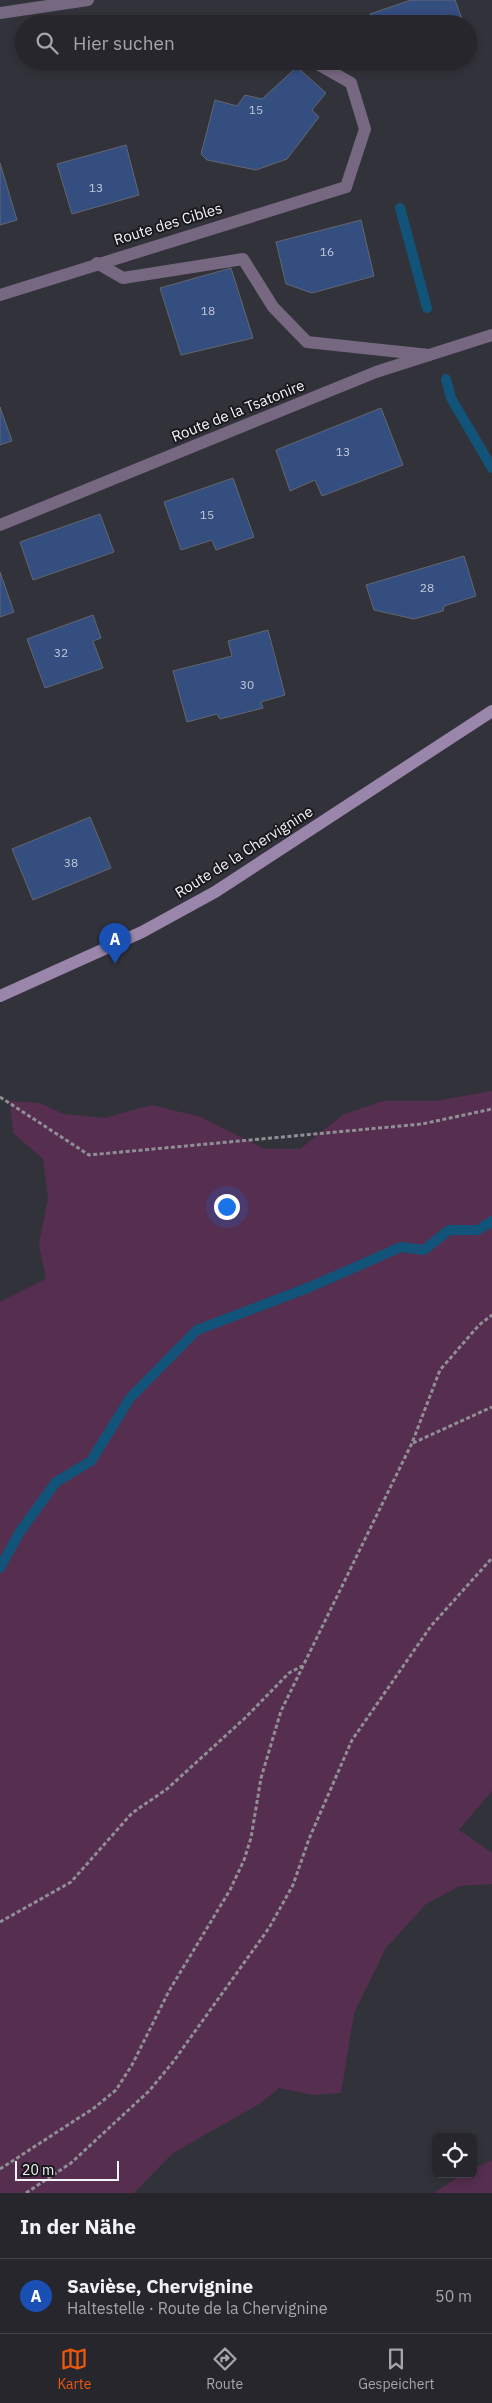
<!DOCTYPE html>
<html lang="de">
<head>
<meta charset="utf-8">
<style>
	body { margin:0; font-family:"IBM Plex Sans",sans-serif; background:#323238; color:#f1f3f6 }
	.controls { position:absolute; right:15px; bottom:15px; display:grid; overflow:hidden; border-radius:8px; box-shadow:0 2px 8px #0003 }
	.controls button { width:45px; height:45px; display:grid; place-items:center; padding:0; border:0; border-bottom:1px solid #424348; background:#26262c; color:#f1f3f6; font:25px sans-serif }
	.scale { position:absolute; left:15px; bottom:12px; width:104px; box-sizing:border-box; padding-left:5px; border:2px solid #f3f3f8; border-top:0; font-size:14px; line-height:18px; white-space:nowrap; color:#f3f3f8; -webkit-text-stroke:4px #1a1a1e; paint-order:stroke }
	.you { position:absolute; left:226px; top:1206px; width:18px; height:18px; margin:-12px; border:4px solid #fff; border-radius:50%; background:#1a73e8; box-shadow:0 0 0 8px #1a73e833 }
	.badge { display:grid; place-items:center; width:32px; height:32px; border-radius:50%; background:#ea580c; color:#fff; font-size:16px; font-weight:700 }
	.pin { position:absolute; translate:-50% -41px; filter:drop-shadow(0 1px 2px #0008) }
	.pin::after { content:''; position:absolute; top:26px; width:18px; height:15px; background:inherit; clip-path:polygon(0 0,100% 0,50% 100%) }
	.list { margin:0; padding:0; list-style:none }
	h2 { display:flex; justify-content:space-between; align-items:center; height:65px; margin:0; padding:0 20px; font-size:21px }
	h2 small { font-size:16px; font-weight:400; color:#a4a5a9 }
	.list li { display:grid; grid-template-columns:32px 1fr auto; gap:15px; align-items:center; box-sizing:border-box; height:75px; padding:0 20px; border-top:1px solid #424348 }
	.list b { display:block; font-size:19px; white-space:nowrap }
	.list p { margin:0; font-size:16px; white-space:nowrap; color:#a4a5a9 }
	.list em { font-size:16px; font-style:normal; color:#a4a5a9 }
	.icon { flex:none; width:28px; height:28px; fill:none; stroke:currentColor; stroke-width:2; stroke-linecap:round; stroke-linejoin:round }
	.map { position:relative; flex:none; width:492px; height:2193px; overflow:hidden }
	.search { position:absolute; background:#26262c; box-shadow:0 2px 8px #0003; left:15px; right:15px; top:15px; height:55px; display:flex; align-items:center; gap:12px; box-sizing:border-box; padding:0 18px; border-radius:28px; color:#a4a5a9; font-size:19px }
	.sheet { height:140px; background:#26262c }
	nav { display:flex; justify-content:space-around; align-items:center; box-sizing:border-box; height:70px; border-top:1px solid #424348; background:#26262c; font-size:14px; color:#a4a5a9 }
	nav a { display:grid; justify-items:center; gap:2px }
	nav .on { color:#ea580c }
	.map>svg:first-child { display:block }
	.green { fill:#562e4f }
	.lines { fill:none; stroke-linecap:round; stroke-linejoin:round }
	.stream { stroke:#125479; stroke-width:10 }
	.building { fill:#354e80; stroke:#62676f }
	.path { stroke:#8f8f95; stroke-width:3; stroke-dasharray:4 2.5; stroke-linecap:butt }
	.lane { stroke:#766880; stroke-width:12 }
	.street { stroke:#766880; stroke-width:12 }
	.secondary { stroke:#9b86ab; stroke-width:12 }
	.labels { text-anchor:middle; stroke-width:4; stroke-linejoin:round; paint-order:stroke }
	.number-label { font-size:12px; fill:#c4cada }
	.street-label { font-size:15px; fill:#f3f3f8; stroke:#1a1a1e }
</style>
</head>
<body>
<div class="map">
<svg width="492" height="2193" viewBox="0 0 492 2193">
	<rect width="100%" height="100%" fill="#32323a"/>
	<path class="green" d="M 492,1091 L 492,1791 L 459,1830 L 492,1853 L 492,1884 L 460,1886 L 426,1904 L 386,1948 L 354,2013 L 341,2093 L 313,2095 L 279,2088 L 261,2103 L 173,2153 L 134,2193 L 0,2193 L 0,1302 L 46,1279 L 39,1244 L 48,1199 L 43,1159 L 13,1133 L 10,1101 L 40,1103 L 64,1114 L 104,1118 L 152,1105 L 201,1117 L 265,1149 L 300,1149 L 344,1114 L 383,1101 L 435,1101 Z
		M 492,2160 L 492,2193 L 434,2193 L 463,2174 L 473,2174 L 473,2169 Z"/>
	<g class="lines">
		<path class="stream" d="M 400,208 L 427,308
			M 446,379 L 451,398 L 492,468
			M 0,1568 L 19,1533 L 56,1482 L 91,1461 L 130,1398 L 197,1330 L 310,1287 L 401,1247 L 424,1250 L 449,1230 L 478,1230 L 492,1221"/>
	</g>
	<path class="building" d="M 411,0 L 455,0 L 464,24 L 371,24 L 370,14 Z
		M 394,61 L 414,61 L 396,68 Z
		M 297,67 L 326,93 L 312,110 L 319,117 L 287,159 L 256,170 L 207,160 L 201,154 L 215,100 L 237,106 L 245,95 L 262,99 Z
		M 126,145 L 139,195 L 72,214 L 57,164 Z
		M 0,163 L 17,220 L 0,225 Z
		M 361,220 L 374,276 L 312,293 L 286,284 L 276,242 Z
		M 231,268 L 253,338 L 181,355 L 160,288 Z
		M 0,407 L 12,441 L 0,445 Z
		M 381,408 L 403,465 L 322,496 L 315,480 L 290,491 L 276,450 Z
		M 233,478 L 254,537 L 216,550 L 212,540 L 181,550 L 164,502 Z
		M 100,514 L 114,552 L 33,580 L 20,542 Z
		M 464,556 L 476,596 L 444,606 L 443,611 L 414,619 L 374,610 L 366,585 Z
		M 0,572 L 14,612 L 0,617 Z
		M 93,615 L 101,638 L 93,641 L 103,668 L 45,688 L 27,639 Z
		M 268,630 L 285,695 L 261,702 L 263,708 L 220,719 L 217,714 L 187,722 L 173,671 L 232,656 L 228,641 Z
		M 90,817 L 111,868 L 33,900 L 12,849 Z"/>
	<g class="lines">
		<path class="path" d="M 0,1097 L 89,1155 L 422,1124 L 492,1109
			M 413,1443 L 492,1407
			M 0,1922 L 71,1882 L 132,1813 L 167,1789 L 245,1718 L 289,1673 L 302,1666
			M 0,2169 L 94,2108 L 116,2090 L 132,2065 L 169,1991 L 230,1890 L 244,1860 L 251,1838 L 261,1778 L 281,1711 L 412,1443 L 440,1370 L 479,1325 L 492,1315
			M 26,2193 L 71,2163 L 149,2091 L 173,2062 L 269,1928 L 293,1885 L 309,1839 L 352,1740 L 431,1626 L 492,1558"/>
		<path class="lane" d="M 316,63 L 351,83 L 365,129 L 346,187
			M 97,263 L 123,278 L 243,259 L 273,307 L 307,342 L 429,355"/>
		<path class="street" d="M 0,13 L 88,0
			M 0,295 L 346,187
			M 0,525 L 376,372 L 492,335"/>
		<path class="secondary" d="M 0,996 L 142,932 L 215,892 L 492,711"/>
	</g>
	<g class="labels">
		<g class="number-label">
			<text x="256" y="114">15</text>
			<text x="96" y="192">13</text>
			<text x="327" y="256">16</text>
			<text x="208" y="315">18</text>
			<text x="343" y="456">13</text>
			<text x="207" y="519">15</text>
			<text x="427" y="592">28</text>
			<text x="61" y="657">32</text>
			<text x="247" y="689">30</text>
			<text x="71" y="867">38</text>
		</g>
		<g class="street-label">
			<text transform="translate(168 224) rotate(-17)" y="5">Route des Cibles</text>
			<text transform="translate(238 411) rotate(-22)" y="5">Route de la Tsatonire</text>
			<text transform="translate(244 852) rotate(-32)" y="5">Route de la Chervignine</text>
		</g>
	</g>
</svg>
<div class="controls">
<button><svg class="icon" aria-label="locate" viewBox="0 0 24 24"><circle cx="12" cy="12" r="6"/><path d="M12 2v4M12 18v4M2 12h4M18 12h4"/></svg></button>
</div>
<div class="scale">20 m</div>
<div class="you"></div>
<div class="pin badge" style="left:115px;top:964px;background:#1a4fb4">A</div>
<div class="search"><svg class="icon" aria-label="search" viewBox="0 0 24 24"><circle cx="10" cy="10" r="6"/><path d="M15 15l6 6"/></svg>Hier suchen</div>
</div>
<section class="sheet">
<h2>In der Nähe<small></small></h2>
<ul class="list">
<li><span class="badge" style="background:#1a4fb4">A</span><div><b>Savièse, Chervignine</b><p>Haltestelle · Route de la Chervignine</p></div><em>50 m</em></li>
</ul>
</section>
<nav>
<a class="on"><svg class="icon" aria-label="map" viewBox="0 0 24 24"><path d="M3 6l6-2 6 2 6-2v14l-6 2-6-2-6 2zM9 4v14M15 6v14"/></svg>Karte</a>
<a><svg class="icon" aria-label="directions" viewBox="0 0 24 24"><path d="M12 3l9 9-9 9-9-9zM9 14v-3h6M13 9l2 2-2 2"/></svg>Route</a>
<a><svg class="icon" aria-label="saved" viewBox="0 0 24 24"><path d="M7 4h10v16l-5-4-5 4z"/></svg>Gespeichert</a>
</nav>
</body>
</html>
